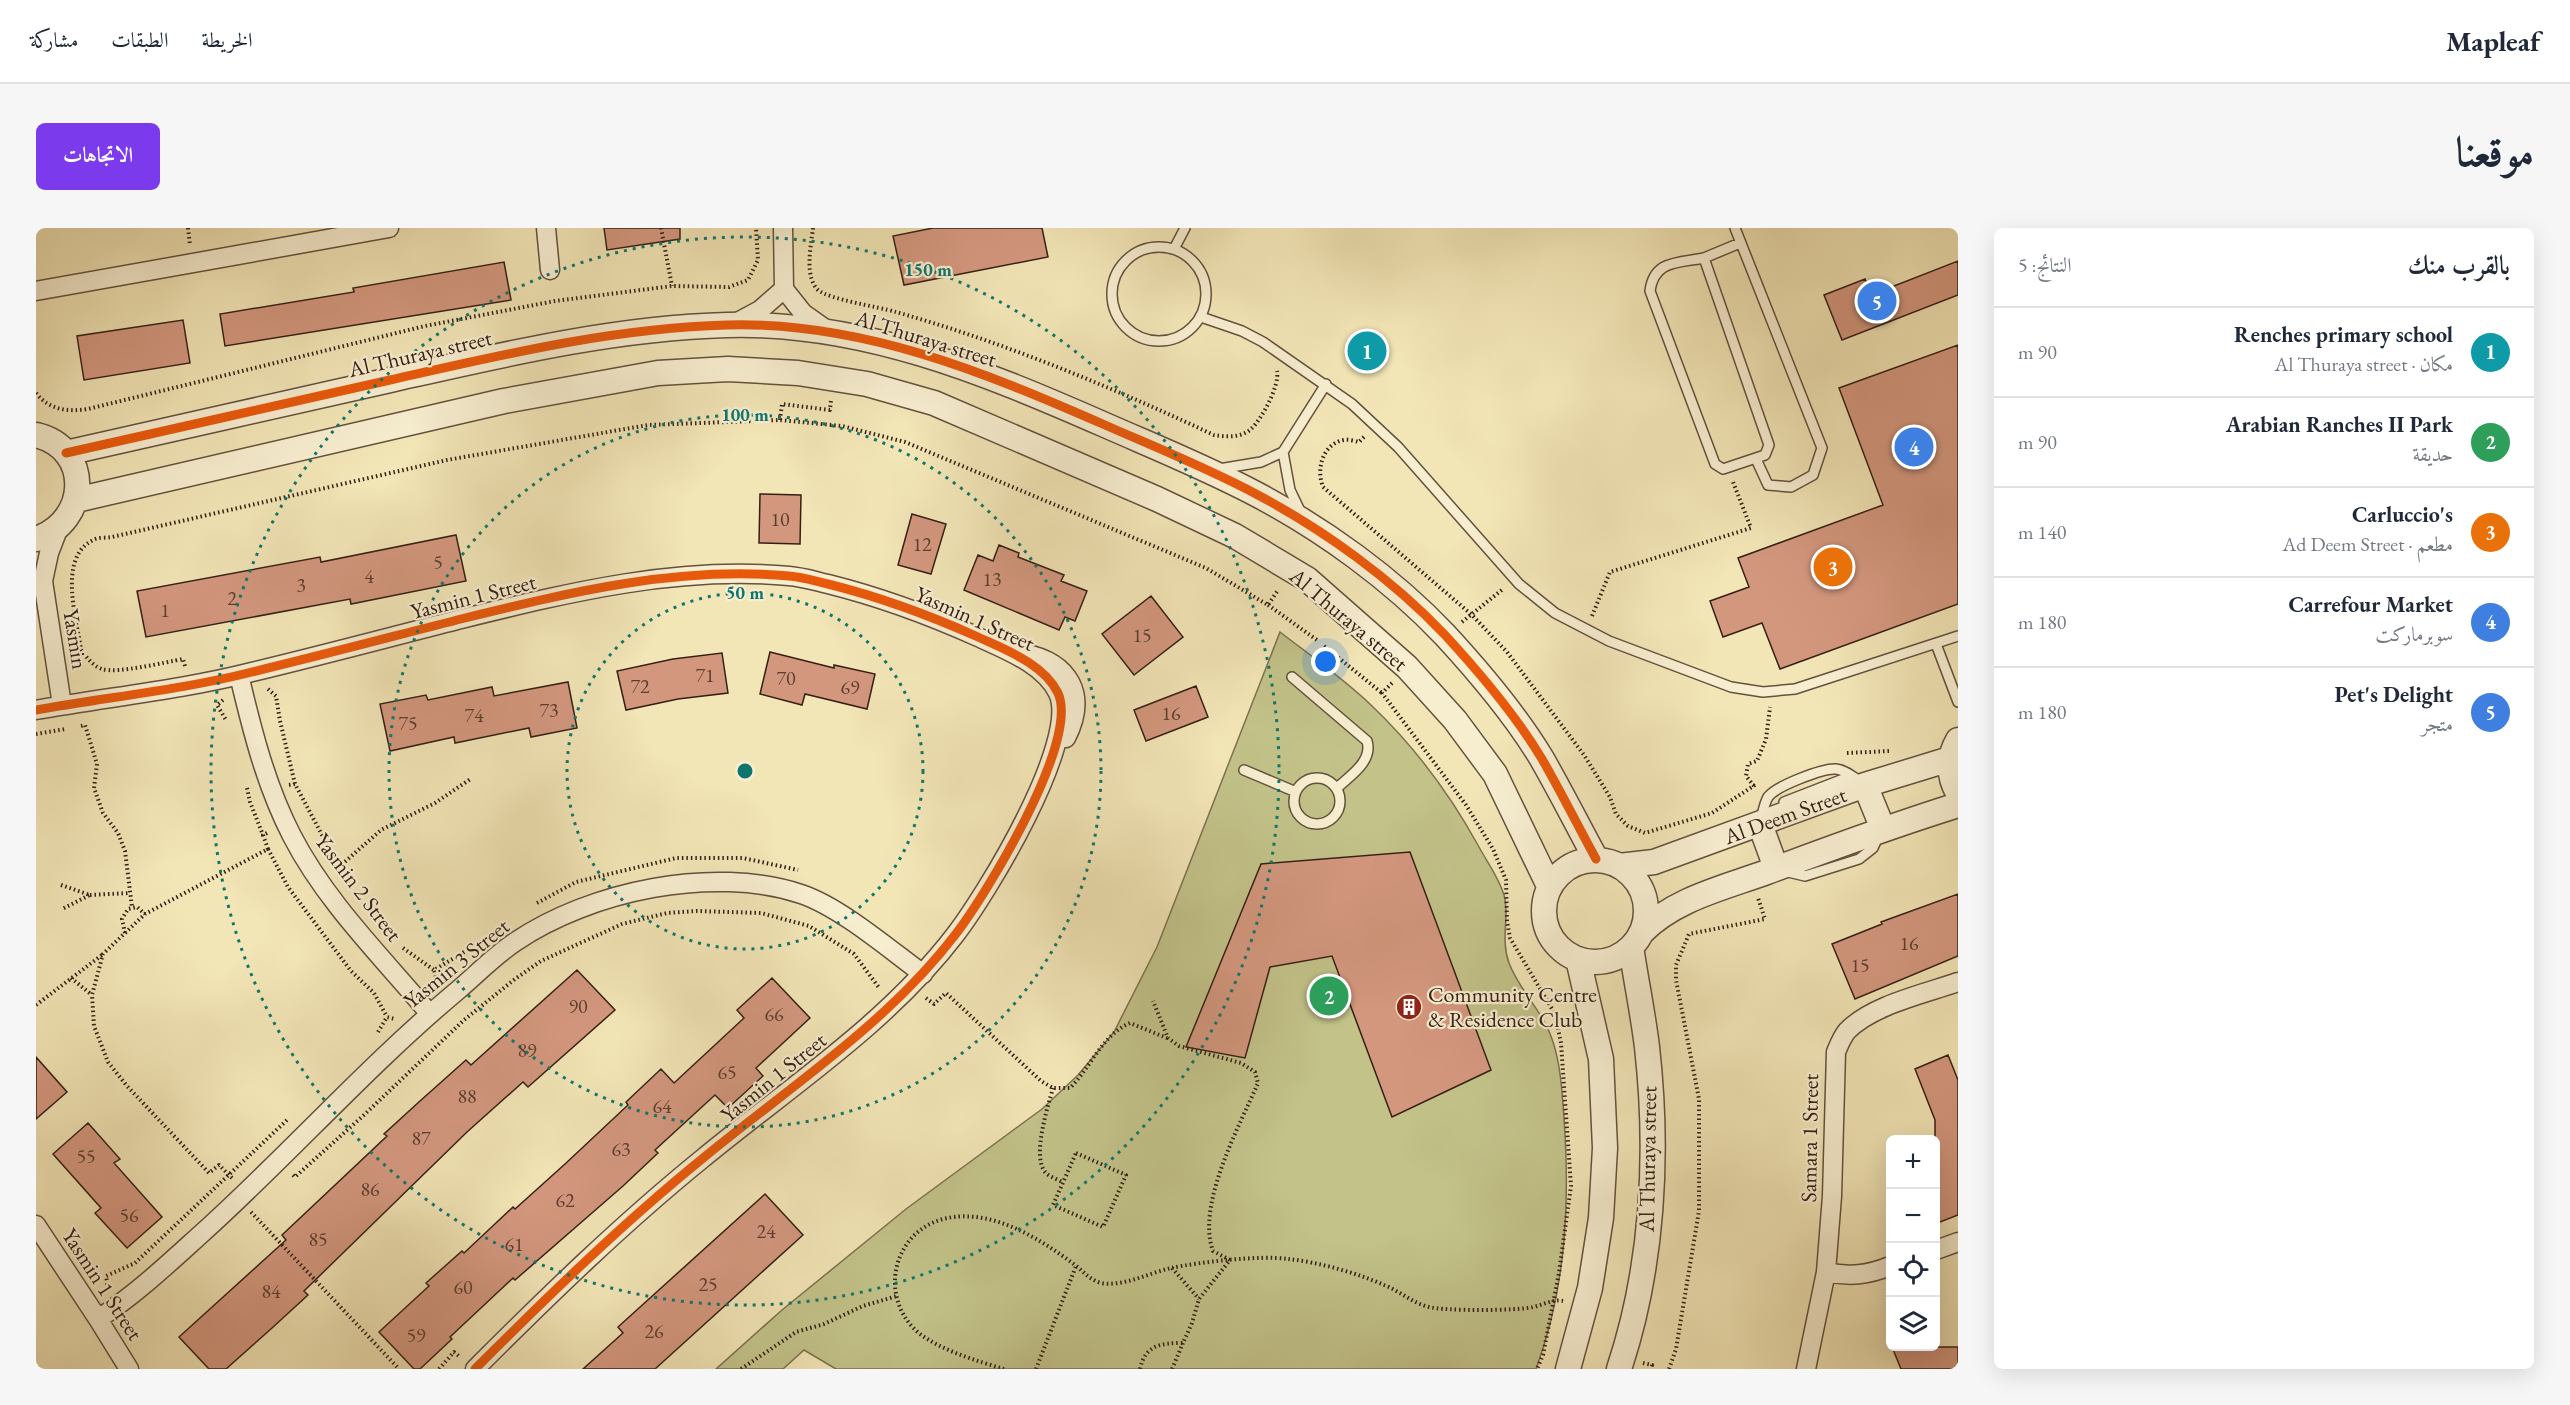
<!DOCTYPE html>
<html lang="ar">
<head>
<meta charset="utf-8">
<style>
	body { margin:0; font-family:"EB Garamond",Amiri,serif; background:#f6f6f7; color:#1f2937; direction:rtl }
	.controls { position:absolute; right:18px; bottom:18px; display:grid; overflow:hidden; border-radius:9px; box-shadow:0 6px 24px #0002 }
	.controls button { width:54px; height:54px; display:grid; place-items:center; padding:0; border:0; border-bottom:2px solid #e0e1e3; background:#fff; color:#1f2937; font:30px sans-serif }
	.you { position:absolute; left:1290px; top:434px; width:21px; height:21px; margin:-15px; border:4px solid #fff; border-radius:50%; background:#1a73e8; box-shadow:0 0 0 9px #1a73e833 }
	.badge { display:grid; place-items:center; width:39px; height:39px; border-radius:50%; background:#7c3aed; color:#fff; font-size:20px; font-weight:700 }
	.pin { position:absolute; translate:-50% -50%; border:3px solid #fff; box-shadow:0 2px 6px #0006 }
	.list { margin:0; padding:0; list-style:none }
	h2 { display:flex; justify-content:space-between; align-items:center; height:78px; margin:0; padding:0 24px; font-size:26px }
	h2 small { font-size:20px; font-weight:400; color:#747a83 }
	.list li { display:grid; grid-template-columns:39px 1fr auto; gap:18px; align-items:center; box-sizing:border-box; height:90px; padding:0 24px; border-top:2px solid #e0e1e3 }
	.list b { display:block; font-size:22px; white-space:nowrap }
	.list p { margin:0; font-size:20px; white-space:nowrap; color:#747a83 }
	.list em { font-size:20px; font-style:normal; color:#747a83 }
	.icon { flex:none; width:33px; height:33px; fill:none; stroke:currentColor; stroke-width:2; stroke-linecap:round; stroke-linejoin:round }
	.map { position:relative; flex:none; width:1922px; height:1141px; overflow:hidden; direction:ltr; border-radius:9px }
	header { display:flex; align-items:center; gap:36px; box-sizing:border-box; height:84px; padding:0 30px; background:#fff; border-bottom:2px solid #e0e1e3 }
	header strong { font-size:28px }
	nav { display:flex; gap:33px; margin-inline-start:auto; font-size:21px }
	.intro { display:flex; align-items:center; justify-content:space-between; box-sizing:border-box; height:144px; padding:0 36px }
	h1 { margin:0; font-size:42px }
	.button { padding:15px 27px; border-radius:9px; background:#7c3aed; color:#fff; font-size:21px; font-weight:700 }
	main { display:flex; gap:36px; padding:0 36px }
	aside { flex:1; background:#fff; border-radius:9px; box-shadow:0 6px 24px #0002 }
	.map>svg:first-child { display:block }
	.green { fill:#c2c289; stroke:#7c7150; stroke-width:1.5 }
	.building { fill:#d3977e; stroke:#352016; stroke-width:1.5 }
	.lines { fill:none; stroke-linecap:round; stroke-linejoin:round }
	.service-casing { stroke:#64513e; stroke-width:12 }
	.minor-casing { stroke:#64513e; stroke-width:21 }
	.tertiary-casing { stroke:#64513e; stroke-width:27 }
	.path { stroke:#352016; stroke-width:4; stroke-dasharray:1.5 3; stroke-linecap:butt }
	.service { stroke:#f7eed0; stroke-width:9 }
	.minor { stroke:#f7eed0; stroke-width:18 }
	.tertiary { stroke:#f7eed0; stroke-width:24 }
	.cycleway-casing { stroke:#f7eed0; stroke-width:13 }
	.cycleway { stroke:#e8590c; stroke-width:9 }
	.ring { fill:none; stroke:#0f766e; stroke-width:3; stroke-dasharray:3 6 }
	.labels { text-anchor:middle; stroke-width:4.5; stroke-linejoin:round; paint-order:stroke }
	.number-label { font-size:20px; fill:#5c3e30 }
	.street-label { font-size:22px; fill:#352016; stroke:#f7eed0 }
	.poi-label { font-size:22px; fill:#352016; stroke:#f7eed0; text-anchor:start }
	.centre { fill:#0f766e; stroke:#f7eed0; stroke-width:3 }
	.ring-label { font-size:18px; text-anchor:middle; font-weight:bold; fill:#0f766e; stroke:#f7eed0; stroke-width:4.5; stroke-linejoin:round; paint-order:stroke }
</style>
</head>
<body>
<header>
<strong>Mapleaf</strong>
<nav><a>الخريطة</a><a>الطبقات</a><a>مشاركة</a></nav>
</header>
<div class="intro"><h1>موقعنا</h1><a class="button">الاتجاهات</a></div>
<main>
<aside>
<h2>بالقرب منك<small>النتائج: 5</small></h2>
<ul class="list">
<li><span class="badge" style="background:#0f9aa8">1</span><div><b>Renches primary school</b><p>مكان · Al Thuraya street</p></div><em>90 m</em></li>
<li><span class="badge" style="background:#2e9e5b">2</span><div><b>Arabian Ranches II Park</b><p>حديقة</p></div><em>90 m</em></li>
<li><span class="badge" style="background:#e8710a">3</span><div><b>Carluccio's</b><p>مطعم · Ad Deem Street</p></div><em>140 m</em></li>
<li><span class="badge" style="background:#3f7fe0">4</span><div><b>Carrefour Market</b><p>سوبرماركت</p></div><em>180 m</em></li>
<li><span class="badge" style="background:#3f7fe0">5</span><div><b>Pet's Delight</b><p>متجر</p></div><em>180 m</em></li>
</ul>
</aside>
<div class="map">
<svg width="1922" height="1141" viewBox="0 0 1922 1141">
	<rect width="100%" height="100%" fill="#f2e5b6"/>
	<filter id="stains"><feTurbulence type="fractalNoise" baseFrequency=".00333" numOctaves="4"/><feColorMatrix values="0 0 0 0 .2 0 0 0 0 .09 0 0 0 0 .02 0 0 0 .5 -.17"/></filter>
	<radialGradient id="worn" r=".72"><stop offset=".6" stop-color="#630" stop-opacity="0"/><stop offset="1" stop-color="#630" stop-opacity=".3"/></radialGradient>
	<path class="green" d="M 1244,404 C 1275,428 1308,451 1336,478 C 1378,518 1415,568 1443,619 C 1451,634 1463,650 1468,667 C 1474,687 1464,711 1473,735 C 1484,764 1508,784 1517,814 C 1525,838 1526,865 1528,890 C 1534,976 1530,1060 1500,1141 L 800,1141 L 768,1122 L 747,1141 L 680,1141 L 746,1082 L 870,981 L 1006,881 L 1042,847 L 1078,804 L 1121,719 Z"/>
	<path class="building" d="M 568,0 L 644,0 L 644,11 L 571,22 Z
		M 897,0 L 1006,0 L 1012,29 L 868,57 L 857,8 Z
		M 1922,33 L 1922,67 L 1806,112 L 1788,67 L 1829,51 L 1835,67 Z
		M 468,34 L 475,72 L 189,118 L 184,86 L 318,64 L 317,60 Z
		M 147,92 L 154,135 L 48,152 L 41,108 Z
		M 1922,117 L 1922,376 L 1744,441 L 1726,395 L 1687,409 L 1674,373 L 1713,359 L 1702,330 L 1847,277 L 1803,160 Z
		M 724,266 L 765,267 L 764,316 L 723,315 Z
		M 876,286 L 910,296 L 895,346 L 862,337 Z
		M 420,307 L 430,353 L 315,376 L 314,371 L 110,409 L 101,363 L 284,329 L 285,334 Z
		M 963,317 L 983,325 L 982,329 L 1028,347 L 1025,353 L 1051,363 L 1039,393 L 1029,389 L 1023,402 L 928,362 L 942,327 L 957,333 Z
		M 1115,368 L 1147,409 L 1098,447 L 1066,406 Z
		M 734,424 L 798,440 L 798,437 L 839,446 L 831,481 L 769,466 L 766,477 L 724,466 Z
		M 686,425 L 692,465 L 642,471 L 590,482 L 581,443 L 637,431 Z
		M 532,454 L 541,500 L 495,509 L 493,500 L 419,515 L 418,509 L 354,523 L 344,476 L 390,467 L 392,472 L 456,459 L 458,468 Z
		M 1160,458 L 1172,489 L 1110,513 L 1098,482 Z
		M 1374,624 L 1455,842 L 1356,889 L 1296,728 L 1234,739 L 1209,830 L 1150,819 L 1225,636 Z
		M 1922,666 L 1922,728 L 1819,771 L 1796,716 L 1846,696 L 1845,694 Z
		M 541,742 L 579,782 L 492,859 L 487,854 L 431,904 L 268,1063 L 272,1067 L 236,1100 L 190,1141 L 173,1141 L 143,1109 L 250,1012 L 246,1007 L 351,908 L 348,906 L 384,873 L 430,832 L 435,837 Z
		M 736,750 L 774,790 L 720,840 L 727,848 L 692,880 L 679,867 L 619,922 L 622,925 L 587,958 L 479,1052 L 477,1050 L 414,1109 L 416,1111 L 384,1141 L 378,1141 L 343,1104 L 393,1058 L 390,1055 L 426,1023 L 428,1025 L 477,979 L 479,981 L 529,936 L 592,877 L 590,874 L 625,841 L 638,855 L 708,790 L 701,782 Z
		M 1912,827 L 1922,852 L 1922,987 L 1899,996 L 1899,892 L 1879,841 Z
		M 0,829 L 31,864 L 0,891 Z
		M 52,895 L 84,931 L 78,935 L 126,989 L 91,1020 L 59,985 L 65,980 L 17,926 Z
		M 729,966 L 767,1007 L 619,1141 L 547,1141 L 587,1105 L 582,1099 Z
		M 1856,1119 L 1922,1119 L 1922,1141 L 1865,1141 Z"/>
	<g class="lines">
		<g class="service-casing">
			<path id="service" d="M 1699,0 L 1786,220 L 1777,247 L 1755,259 L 1732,257 L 1720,231
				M1076 66a47 47 0 1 1 94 0a47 47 0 1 1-94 0Z
				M 1138,21 L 1149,0
				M 1668,30 L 1733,217 L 1729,227 L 1687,241 L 1679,236 L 1614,63 C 1618,32 1642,35 1668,30 Z
				M 1668,30 L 1704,15
				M 1165,89 L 1206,103 L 1227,114 L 1316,176 L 1362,219 L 1483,356 L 1519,385 L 1573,413 L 1695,459 L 1727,464 L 1759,461 L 1922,408
				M 1183,241 L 1225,234 L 1247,224
				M 1265,285 L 1254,262 L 1247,224 L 1290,156
				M 1900,416 L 1922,474
				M 1256,449 L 1331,513 C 1337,533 1315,547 1301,560
				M 1208,542 L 1260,564
				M1258 573a23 23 0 1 1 46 0a23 23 0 1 1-46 0Z
				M 1748,574 L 1815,548
				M 1725,592 C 1727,584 1728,576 1732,569 C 1740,558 1787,540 1800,541 C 1810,542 1817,549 1825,554
				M 1748,643 L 1769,648 L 1823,631 L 1837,620 L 1842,609"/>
		</g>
		<g class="minor-casing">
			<path id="minor" d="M 510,0 L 514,42
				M 747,0 L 748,61 L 767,85 L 791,102
				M 0,63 L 353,0
				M 698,96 L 724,82 L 748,61
				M 23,299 L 13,325 L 7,353 L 26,477
				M 987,425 C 1034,434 1052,467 1030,510
				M 203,447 C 216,502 230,558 256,608 C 290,674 346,729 393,785
				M 0,482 C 72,469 145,462 216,444 C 287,427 358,408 429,390 C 535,364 642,338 753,348 C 766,349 779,353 792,356 C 844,369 893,387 942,409 C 970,422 1008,436 1022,465 C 1044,513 950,667 919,707 C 850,797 752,860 666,931 C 586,996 512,1068 439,1141
				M 0,997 L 62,1091 L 93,1141
				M 1900,1022 L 1922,1014
				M 1790,1044 C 1814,1049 1832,1047 1854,1038
				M 62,1091 C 99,1067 132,1036 164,1007 C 252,928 330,839 421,763 C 440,747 458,728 479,714 C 554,663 677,637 765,666 C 804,679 853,721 887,746
				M 1770,1141 L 1790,1044 L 1796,968 L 1800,824 C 1803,817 1806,809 1811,803 C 1836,777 1888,766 1922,754"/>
		</g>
		<g class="tertiary-casing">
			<path id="tertiary" d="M 0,207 C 56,220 54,293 0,311
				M 30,225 C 138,201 246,176 354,152 C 465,127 577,100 691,97 C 825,93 948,144 1069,197 C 1119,219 1171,240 1220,266 C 1288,302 1356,351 1409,407 C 1444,445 1479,486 1506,531 C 1525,564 1542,598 1560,631
				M 40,272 L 468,173 L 622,145 L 692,141 L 762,145 L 831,156 L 898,175 L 1121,271 L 1199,308 L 1271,351 L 1371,439 L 1419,492 L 1459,546 L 1513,658
				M 1922,512 C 1912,529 1912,548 1922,565
				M 1829,557 L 1847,601
				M 1724,596 L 1740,640
				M1508 683a51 51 0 1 1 102 0a51 51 0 1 1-102 0Z
				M 1583,638 L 1618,634 L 1829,557 L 1914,531
				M 1605,705 C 1638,671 1687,660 1731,644 C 1795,620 1858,597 1922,577
				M 1532,1141 L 1554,1060 L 1565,990 L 1569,920 L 1565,831 L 1542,731
				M 1583,1141 C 1617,1039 1623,926 1611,819 C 1607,786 1600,752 1595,719"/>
		</g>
		<path class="path" d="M 152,0 L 154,17
			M 625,0 L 636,58
			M 777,0 C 775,18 768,48 782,62 C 792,71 843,79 860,84 C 970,115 1075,159 1178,207 C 1190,209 1205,210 1215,201 C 1226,191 1244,157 1241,143
			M 0,165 C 13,182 32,184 52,181 L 389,98 L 519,73 L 636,58 L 693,59 L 712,52 L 722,32 L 720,0
			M 744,192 L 746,176 L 794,182 L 795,172
			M 1328,209 L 1323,214 C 1319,213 1312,211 1308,212 C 1286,216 1280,242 1287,259 L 1436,387 L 1471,424 L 1548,527 L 1574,569 L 1580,586 L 1592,598 L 1609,605 L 1676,585 L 1719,557
			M 1232,377 L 1281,412
			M 1556,388 L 1574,344 L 1715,300 L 1697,254
			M 1426,394 L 1467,361
			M 1288,418 L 1346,465
			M 149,438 L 147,431 C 130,434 81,446 66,441 C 57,438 51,430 45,422 C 41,391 21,330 57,312 C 62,309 70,310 76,309 L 411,232 L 612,197 L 744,192 L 806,198 L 869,214 L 1170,340 L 1232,377 L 1242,362
			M 1356,455 L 1346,465 L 1430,577 L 1457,621 L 1470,652 L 1471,693 L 1474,710 L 1519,786 L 1525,815 L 1535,958 L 1523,1045 L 1507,1127 L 1501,1141
			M 232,461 L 240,468 L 244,493 L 259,556
			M 187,472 L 181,477 L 190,492
			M 45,498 L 49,497 L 61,536 L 58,560 L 67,585 L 82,605 L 89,623 L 96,679
			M 0,506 L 29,501
			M 1811,525 L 1854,523
			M 253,557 L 259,556 L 303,639 L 345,602 L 399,575 L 436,550
			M 1718,558 L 1710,548 L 1712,536 L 1721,533 L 1730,511 L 1734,479
			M 211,560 L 214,574 L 227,607
			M 232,621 L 252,659 L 315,743 L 338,765 L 351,789
			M 303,639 L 318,661
			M 25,657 L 54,667 L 26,681
			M 54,667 L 94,665
			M 501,675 L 540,654 L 640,630 L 707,630 L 762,642
			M 89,705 L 86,691 L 92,681 L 101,679 L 109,686
			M 367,720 L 398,742
			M 35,750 L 56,767
			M 401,753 L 398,742 L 435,720
			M 890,770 L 898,776 L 910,765 L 1005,853 L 1017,860 L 1034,860 C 1055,839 1066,807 1094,795 L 1131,810
			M 0,777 L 66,727
			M 342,804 L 351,789 L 359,791
			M 1017,860 C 1012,878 995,930 1010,945 C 1014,949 1021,951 1026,954
			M 1040,925 L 1090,947 L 1067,999 L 1017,977 Z
			M 257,947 L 259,949 L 329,886 L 428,792 L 479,751 L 505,733 L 586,696 L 631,685 L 661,683 L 725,685 L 773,698 L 818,726 L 844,761
			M 196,950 L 183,937 L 173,945 L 91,858 L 72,834 L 58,798 L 56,767 L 67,726 L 109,686 L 232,621 L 227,607 L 233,604
			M 215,984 L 363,1141
			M 1136,1040 L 1163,1071
			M 72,1061 L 70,1048 L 99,1035 L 251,892
			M 1607,1135 L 1616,1137 L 1615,1141
			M 403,1141 L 418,1124 L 424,1129
			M 705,1141 L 760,1104 L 788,1096 L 827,1078 L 861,1068
			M 968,1141 C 941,1133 907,1123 884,1106 C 842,1072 855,1005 907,991 C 954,979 1003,1010 1039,1037 C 1048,1044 1054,1052 1065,1055 C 1087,1059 1113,1045 1135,1040 C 1164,1034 1224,1027 1252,1031 C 1282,1034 1321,1045 1348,1057 C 1364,1063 1376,1075 1393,1079 C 1408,1083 1481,1083 1497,1079 C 1508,1077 1515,1071 1527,1073
			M 1000,1141 L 1040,1038
			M 1104,1141 C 1109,1117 1125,1115 1147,1115 L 1156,1095 L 1163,1071 L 1194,1032 L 1177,1023 C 1160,977 1203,899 1222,855 L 1219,844 L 1205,835 L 1143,818 L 1132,810 L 1117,773
			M 1136,1141 L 1147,1115
			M 1633,1141 L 1640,1121 L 1663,983 L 1663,871 L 1640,752 L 1640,737 L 1653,706 L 1729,691 L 1722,670"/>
		<use href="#service" class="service"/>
		<use href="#minor" class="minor"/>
		<use href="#tertiary" class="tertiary"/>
		<g class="cycleway-casing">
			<path id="cycleway" d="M 30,225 C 138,201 246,176 354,152 C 465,127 577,100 691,97 C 825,93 948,144 1069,197 C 1119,219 1171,240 1220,266 C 1288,302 1356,351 1409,407 C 1444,445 1479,486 1506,531 C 1525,564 1542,598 1560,631
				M 0,482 C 72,469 145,462 216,444 C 287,427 358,408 429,390 C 535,364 642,338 753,348 C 766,349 779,353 792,356 C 844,369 893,387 942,409 C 970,422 1008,436 1022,465 C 1044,513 950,667 919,707 C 850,797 752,860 666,931 C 586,996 512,1068 439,1141"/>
		</g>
		<use href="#cycleway" class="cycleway"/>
	</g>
	<g class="ring">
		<circle cx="709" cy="543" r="178"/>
		<circle cx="709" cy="543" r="356"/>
		<circle cx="709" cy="543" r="534"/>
	</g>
	<defs>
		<g id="building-disc" transform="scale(1.35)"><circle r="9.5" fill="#8f2418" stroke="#f7eed0"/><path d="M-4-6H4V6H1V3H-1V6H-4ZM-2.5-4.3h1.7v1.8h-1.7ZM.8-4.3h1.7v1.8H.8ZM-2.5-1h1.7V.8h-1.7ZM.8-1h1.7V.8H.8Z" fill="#fff"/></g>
	</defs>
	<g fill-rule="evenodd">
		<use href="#building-disc" x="1373" y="779"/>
	</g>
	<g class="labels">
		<g class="number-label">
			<text x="744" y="298">10</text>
			<text x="886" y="323">12</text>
			<text x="402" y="341">5</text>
			<text x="333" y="355">4</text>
			<text x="956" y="358">13</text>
			<text x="265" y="364">3</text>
			<text x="196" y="377">2</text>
			<text x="129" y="389">1</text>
			<text x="1106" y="414">15</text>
			<text x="669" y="454">71</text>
			<text x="750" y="457">70</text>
			<text x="604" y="465">72</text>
			<text x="814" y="466">69</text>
			<text x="513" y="489">73</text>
			<text x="1135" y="492">16</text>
			<text x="438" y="494">74</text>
			<text x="372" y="502">75</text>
			<text x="1873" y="722">16</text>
			<text x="1824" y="744">15</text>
			<text x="542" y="785">90</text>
			<text x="738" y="793">66</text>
			<text x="491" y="829">89</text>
			<text x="691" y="851">65</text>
			<text x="431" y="875">88</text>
			<text x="626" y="885">64</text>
			<text x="385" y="917">87</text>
			<text x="585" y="928">63</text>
			<text x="50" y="935">55</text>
			<text x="334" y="968">86</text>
			<text x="529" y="979">62</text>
			<text x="93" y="994">56</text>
			<text x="730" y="1010">24</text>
			<text x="282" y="1018">85</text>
			<text x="478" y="1023">61</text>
			<text x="672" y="1063">25</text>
			<text x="427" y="1066">60</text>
			<text x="235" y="1070">84</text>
			<text x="618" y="1110">26</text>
			<text x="380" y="1114">59</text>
		</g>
		<g class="street-label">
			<text transform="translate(890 110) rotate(17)" y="8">Al Thuraya street</text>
			<text transform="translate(384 125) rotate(-13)" y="8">Al Thuraya street</text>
			<text transform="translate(437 368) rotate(-14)" y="8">Yasmin 1 Street</text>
			<text transform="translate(939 390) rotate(24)" y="8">Yasmin 1 Street</text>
			<text transform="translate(1313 391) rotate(40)" y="8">Al Thuraya street</text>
			<text transform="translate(40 411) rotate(81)" y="8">Yasmin</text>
			<text transform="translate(1749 587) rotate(-20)" y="8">Al Deem Street</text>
			<text transform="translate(323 659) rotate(53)" y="8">Yasmin 2 Street</text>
			<text transform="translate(420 735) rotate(-39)" y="8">Yasmin 3 Street</text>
			<text transform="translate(737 849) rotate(-39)" y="8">Yasmin 1 Street</text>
			<text transform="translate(1773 910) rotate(-89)" y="8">Samara 1 Street</text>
			<text transform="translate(1611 931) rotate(-89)" y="8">Al Thuraya street</text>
			<text transform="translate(67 1056) rotate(57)" y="8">Yasmin 1 Street</text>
		</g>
		<g class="poi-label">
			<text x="1392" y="774">Community Centre<tspan x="1392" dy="25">&amp; Residence Club</tspan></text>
		</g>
	</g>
	<circle cx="709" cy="543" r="9" class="centre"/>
	<g class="ring-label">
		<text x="892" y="48">150 m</text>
		<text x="709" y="193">100 m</text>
		<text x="709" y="371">50 m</text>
	</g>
	<rect width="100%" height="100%" filter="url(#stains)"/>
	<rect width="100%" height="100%" fill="url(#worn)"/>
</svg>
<div class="controls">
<button>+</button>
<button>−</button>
<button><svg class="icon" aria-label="locate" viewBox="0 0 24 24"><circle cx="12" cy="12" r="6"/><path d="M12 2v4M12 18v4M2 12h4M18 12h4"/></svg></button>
<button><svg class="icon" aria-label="layers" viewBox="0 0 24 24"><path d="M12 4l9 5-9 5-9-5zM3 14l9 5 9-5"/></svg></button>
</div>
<div class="you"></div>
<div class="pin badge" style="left:1331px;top:123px;background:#0f9aa8">1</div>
<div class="pin badge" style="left:1293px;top:768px;background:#2e9e5b">2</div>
<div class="pin badge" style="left:1797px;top:339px;background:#e8710a">3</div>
<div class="pin badge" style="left:1878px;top:219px;background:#3f7fe0">4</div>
<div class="pin badge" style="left:1841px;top:73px;background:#3f7fe0">5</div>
</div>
</main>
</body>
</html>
